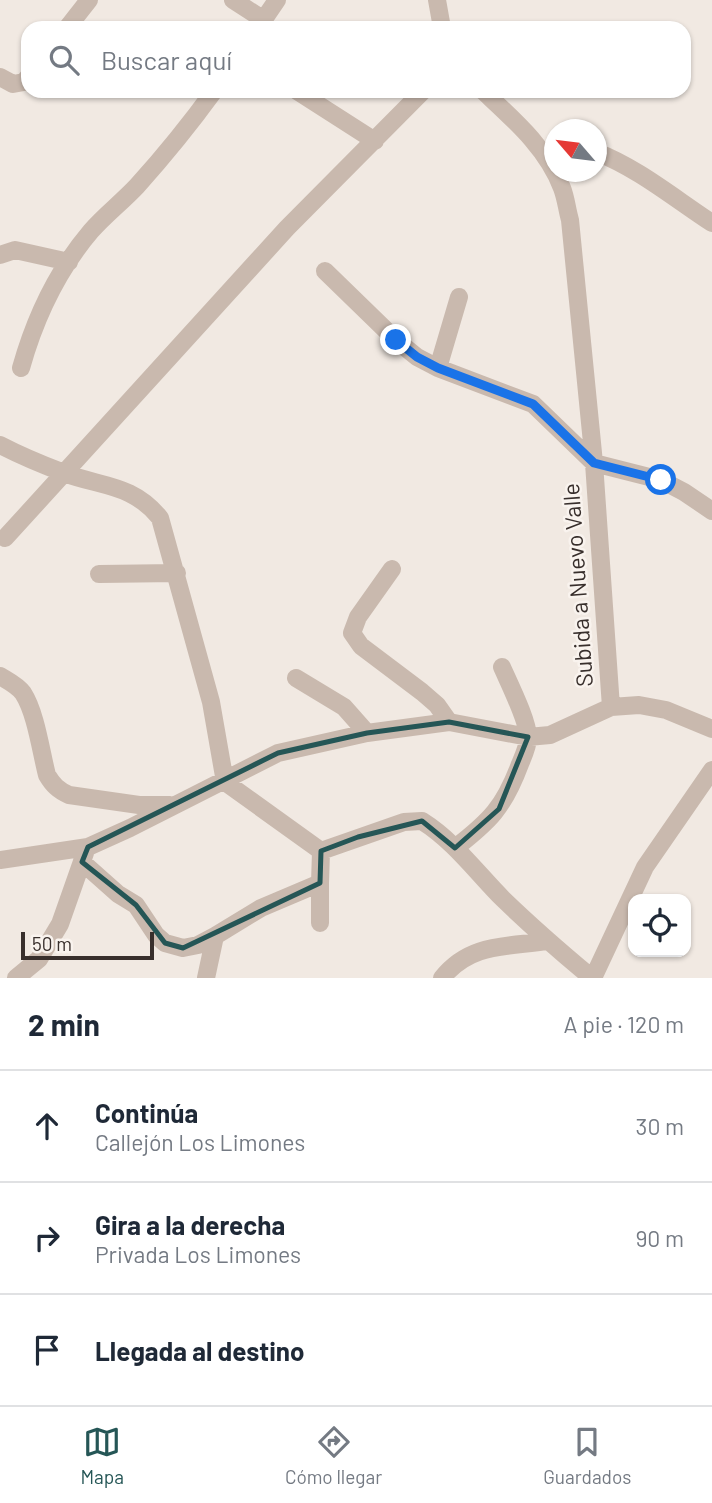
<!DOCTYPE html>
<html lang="es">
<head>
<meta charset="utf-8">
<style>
	body { margin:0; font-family:Barlow,sans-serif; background:#f6f6f7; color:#1f2937 }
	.controls { position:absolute; right:21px; bottom:21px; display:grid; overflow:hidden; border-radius:14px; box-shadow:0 2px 5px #0004 }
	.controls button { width:63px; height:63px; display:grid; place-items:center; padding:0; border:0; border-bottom:2px solid #e0e1e3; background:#fff; color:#1f2937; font:35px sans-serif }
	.compass { position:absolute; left:544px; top:119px; width:63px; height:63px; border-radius:50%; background:#fff; box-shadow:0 2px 5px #0004; rotate:298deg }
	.scale { position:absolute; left:21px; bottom:18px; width:133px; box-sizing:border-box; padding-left:7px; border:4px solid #382f2c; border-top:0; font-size:19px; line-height:24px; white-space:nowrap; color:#382f2c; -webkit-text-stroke:5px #f9f3ee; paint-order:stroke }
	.stop { position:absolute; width:21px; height:21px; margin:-16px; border:5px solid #1a73e8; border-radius:50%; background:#fff }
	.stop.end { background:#1a73e8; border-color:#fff; box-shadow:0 2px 7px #0008 }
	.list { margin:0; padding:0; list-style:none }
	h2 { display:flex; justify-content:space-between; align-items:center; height:91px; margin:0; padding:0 28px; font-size:30px }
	h2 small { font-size:23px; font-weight:400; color:#747a83 }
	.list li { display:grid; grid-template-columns:46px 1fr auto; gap:21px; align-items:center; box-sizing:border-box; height:112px; padding:0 28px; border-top:2px solid #e0e1e3 }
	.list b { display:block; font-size:26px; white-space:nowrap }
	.list p { margin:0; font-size:23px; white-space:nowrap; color:#747a83 }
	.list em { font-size:23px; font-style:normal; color:#747a83 }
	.icon { flex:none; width:38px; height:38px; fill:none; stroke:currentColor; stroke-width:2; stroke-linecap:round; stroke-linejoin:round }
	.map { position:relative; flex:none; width:712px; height:978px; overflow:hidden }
	.search { position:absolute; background:#fff; box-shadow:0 2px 5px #0004; left:21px; right:21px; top:21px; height:77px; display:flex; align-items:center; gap:18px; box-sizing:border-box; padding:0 24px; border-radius:21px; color:#747a83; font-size:26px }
	.sheet { height:427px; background:#fff }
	nav { display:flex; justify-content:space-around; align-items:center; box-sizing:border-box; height:98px; border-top:2px solid #e0e1e3; background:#fff; font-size:19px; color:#747a83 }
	nav a { display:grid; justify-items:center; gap:4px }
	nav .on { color:#255656 }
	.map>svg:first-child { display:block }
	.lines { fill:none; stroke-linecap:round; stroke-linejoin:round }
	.minor { stroke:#c9b9ae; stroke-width:18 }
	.route { stroke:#1a73e8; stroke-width:9 }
	.marked { fill:none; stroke:#255656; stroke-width:5; stroke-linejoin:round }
	.labels { text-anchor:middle; stroke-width:5; stroke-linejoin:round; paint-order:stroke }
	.street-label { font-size:23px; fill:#382f2c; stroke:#f9f3ee }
</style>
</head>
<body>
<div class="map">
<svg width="712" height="978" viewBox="0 0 712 978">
	<rect width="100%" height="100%" fill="#f1e9e2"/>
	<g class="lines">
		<path class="minor" d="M 233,0 L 264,20
			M 437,0 L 442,28
			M 67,28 L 89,0
			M 258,28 L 277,0
			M 0,77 L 13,84 L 24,82 L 28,77
			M 297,91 L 375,141
			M 483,91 C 513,119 547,148 562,188 C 566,198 567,210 570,220 L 594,463 L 611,707
			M 596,152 C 638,168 675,199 712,223
			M 0,255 L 15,250 L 69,262
			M 325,271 L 396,340 L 417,357 L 438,368 L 533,404 L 594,463 L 661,480 L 684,492 L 712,511
			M 21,368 C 35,318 57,271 91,231 C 105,215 122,202 137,186 C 164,156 190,124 214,91
			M 438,368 L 459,297
			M 0,445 C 21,456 43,465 64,473 C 102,487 133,484 160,518 L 211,702 L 225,782 L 321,851
			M 5,538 L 287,228 L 423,91
			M 392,569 L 358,617 L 352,633 L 361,646 L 422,692 L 437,705 L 449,722
			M 99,574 L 177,573
			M 0,676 C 8,681 17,685 23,693 C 36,713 41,752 47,775 C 53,785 58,790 69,795 L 139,805 L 170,805
			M 296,678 L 344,707 L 367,733
			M 455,848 C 490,821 504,807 520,764 C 523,757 528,746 528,738 C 529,723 509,683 502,667
			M 321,851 L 404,822 L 422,821 C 454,841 477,873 503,899 C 532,927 562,953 592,978
			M 0,860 L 88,847 L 130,828 L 278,753 L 367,733 L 449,722 L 528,737 L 550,735 L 611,707 L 639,705 L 666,710 L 712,729
			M 82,862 L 118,894 L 136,905 L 156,935 L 165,943 L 183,948 L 198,945 L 215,936
			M 320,923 L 320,883
			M 16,978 L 39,959 L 60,924 L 85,853
			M 206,978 L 215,936 L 261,908 L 320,883 L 321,851
			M 442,978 C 470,943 506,947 547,941
			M 593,978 L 645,867 L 712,770"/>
	</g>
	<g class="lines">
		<path class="route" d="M 396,340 L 417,357 L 438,368 L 533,404 L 594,463 L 661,480"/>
	</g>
	<path class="marked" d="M 449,722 L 528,737 L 499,809 L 455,848 L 422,821 L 358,837 L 321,851 L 320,883 L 183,948 L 165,943 L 136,905 L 82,862 L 88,847 L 278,753 L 367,733 Z"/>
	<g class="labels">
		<g class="street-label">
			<text transform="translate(578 585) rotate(-94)" y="8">Subida a Nuevo Valle</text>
		</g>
	</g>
</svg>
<div class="controls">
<button><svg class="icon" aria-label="locate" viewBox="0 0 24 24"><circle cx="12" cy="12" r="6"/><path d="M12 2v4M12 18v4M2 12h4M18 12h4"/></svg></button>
</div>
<svg class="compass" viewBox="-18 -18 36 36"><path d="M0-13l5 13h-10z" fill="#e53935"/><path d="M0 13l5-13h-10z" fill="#747a83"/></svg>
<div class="scale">50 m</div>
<div class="stop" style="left:661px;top:480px"></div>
<div class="stop end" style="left:396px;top:340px"></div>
<div class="search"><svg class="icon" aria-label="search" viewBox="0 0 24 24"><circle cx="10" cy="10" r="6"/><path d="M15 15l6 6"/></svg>Buscar aquí</div>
</div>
<section class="sheet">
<h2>2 min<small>A pie · 120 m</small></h2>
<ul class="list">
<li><svg class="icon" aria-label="ahead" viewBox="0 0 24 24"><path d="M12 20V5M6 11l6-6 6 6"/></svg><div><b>Continúa</b><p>Callejón Los Limones</p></div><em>30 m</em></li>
<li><svg class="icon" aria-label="right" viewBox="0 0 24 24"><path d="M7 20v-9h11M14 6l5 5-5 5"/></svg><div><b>Gira a la derecha</b><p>Privada Los Limones</p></div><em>90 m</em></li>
<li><svg class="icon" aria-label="arrive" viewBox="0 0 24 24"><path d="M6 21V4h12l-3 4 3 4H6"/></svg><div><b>Llegada al destino</b></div></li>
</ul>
</section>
<nav>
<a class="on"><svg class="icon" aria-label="map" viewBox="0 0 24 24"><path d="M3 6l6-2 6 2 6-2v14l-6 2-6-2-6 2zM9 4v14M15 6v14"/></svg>Mapa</a>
<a><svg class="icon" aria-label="directions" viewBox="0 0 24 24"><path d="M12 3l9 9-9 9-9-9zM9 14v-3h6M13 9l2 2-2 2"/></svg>Cómo llegar</a>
<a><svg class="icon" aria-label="saved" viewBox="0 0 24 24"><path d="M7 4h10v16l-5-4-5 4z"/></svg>Guardados</a>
</nav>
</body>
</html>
